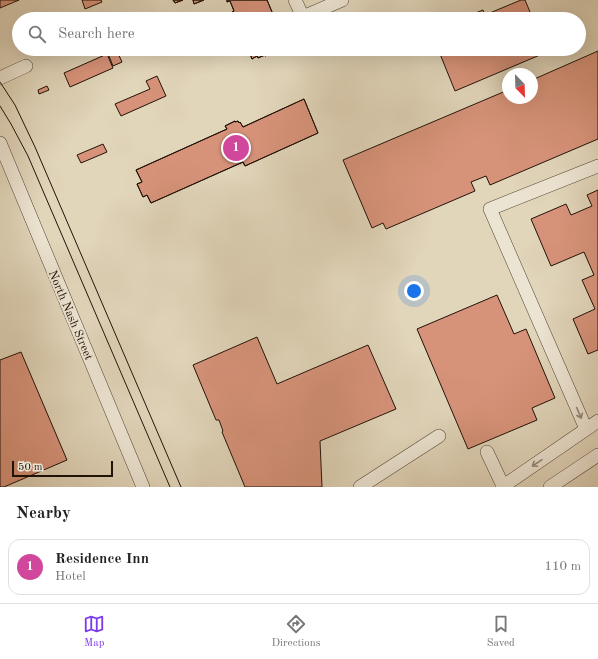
<!DOCTYPE html>
<html lang="en">
<head>
<meta charset="utf-8">
<style>
	body { margin:0; font-family:"Old Standard TT",serif; background:#f6f6f6; color:#222 }
	.compass { position:absolute; left:502px; top:68px; width:36px; height:36px; border-radius:50%; background:#fff; box-shadow:0 4px 16px #0002; rotate:157deg }
	.scale { position:absolute; left:12px; bottom:10px; width:101px; box-sizing:border-box; padding-left:4px; border:2px solid #211208; border-top:0; font-size:11px; line-height:14px; white-space:nowrap; color:#211208; -webkit-text-stroke:3px #ece4d2; paint-order:stroke }
	.you { position:absolute; left:414px; top:291px; width:14px; height:14px; margin:-10px; border:3px solid #fff; border-radius:50%; background:#1a73e8; box-shadow:0 0 0 6px #1a73e833 }
	.badge { display:grid; place-items:center; width:26px; height:26px; border-radius:50%; background:#7c3aed; color:#fff; font-size:13px; font-weight:700 }
	.pin { position:absolute; translate:-50% -50%; border:2px solid #fff; box-shadow:0 1px 4px #0006 }
	.list { margin:0; padding:0; list-style:none }
	h2 { display:flex; justify-content:space-between; align-items:center; height:52px; margin:0; padding:0 16px; font-size:17px }
	h2 small { font-size:13px; font-weight:400; color:#767676 }
	.list li { display:grid; grid-template-columns:26px 1fr auto; gap:12px; align-items:center; box-sizing:border-box; height:56px; margin:0 8px 8px; padding:0 8px; border:1px solid #e0e0e0; border-radius:12px }
	.list b { display:block; font-size:15px; white-space:nowrap }
	.list p { margin:0; font-size:13px; white-space:nowrap; color:#767676 }
	.list em { font-size:13px; font-style:normal; color:#767676 }
	.icon { flex:none; width:22px; height:22px; fill:none; stroke:currentColor; stroke-width:2; stroke-linecap:round; stroke-linejoin:round }
	.map { position:relative; flex:none; width:598px; height:487px; overflow:hidden }
	.search { position:absolute; background:#fff; box-shadow:0 4px 16px #0002; left:12px; right:12px; top:12px; height:44px; display:flex; align-items:center; gap:10px; box-sizing:border-box; padding:0 14px; border-radius:22px; color:#767676; font-size:15px }
	.sheet { height:116px; background:#fff }
	nav { display:flex; justify-content:space-around; align-items:center; box-sizing:border-box; height:56px; border-top:1px solid #e0e0e0; background:#fff; font-size:11px; color:#767676 }
	nav a { display:grid; justify-items:center; gap:2px }
	nav .on { color:#7c3aed }
	.map>svg:first-child { display:block }
	.building { fill:#d7937a; stroke:#211208 }
	.lines { fill:none; stroke-linecap:round; stroke-linejoin:round }
	.minor-casing { stroke:#514334; stroke-width:14 }
	.minor { stroke:#ece4d2; stroke-width:13 }
	.tram { stroke:#211208; stroke-width:1 }
	.oneway { stroke:#918677 }
	.labels { text-anchor:middle; stroke-width:4; stroke-linejoin:round; paint-order:stroke }
	.street-label { font-size:12px; fill:#211208; stroke:#ece4d2 }
</style>
</head>
<body>
<div class="map">
<svg width="598" height="487" viewBox="0 0 598 487">
	<rect width="100%" height="100%" fill="#e1d5ba"/>
	<filter id="stains"><feTurbulence type="fractalNoise" baseFrequency=".005" numOctaves="4"/><feColorMatrix values="0 0 0 0 .2 0 0 0 0 .09 0 0 0 0 .02 0 0 0 .5 -.17"/></filter>
	<radialGradient id="worn" r=".72"><stop offset=".6" stop-color="#630" stop-opacity="0"/><stop offset="1" stop-color="#630" stop-opacity=".3"/></radialGradient>
	<path class="building" d="M 0,0 L 19,0 L 0,8 Z
		M 82,0 L 101,0 L 102,2 L 85,9 Z
		M 173,0 L 183,0 L 175,3 Z
		M 173,0 L 183,0 L 175,3 Z
		M 193,0 L 204,0 L 194,4 Z
		M 193,0 L 204,0 L 194,4 Z
		M 227,0 L 267,0 L 275,19 L 235,19 L 232,12 L 234,11 L 230,1 L 227,2 Z
		M 227,0 L 267,0 L 275,19 L 235,19 L 232,12 L 234,11 L 230,1 L 227,2 Z
		M 521,0 L 525,0 L 533,19 L 469,19 L 468,16 L 483,10 L 485,15 Z
		M 106,49 L 116,49 L 122,62 L 113,66 Z
		M 248,49 L 277,49 L 274,50 L 275,52 L 265,56 L 265,55 L 258,58 L 257,56 L 252,59 Z
		M 248,49 L 277,49 L 274,50 L 275,52 L 265,56 L 265,55 L 258,58 L 257,56 L 252,59 Z
		M 438,49 L 546,49 L 547,52 L 455,91 Z
		M 598,51 L 598,139 L 490,185 L 486,176 L 471,182 L 475,191 L 386,229 L 383,223 L 372,228 L 343,160 L 508,90 L 508,98 L 532,98 L 532,80 Z
		M 107,54 L 113,68 L 70,87 L 64,73 Z
		M 157,76 L 166,96 L 121,116 L 115,104 L 150,89 L 146,81 Z
		M 47,86 L 49,90 L 39,94 L 38,90 Z
		M 304,99 L 318,133 L 245,166 L 243,162 L 151,203 L 147,195 L 143,197 L 137,184 L 142,182 L 136,170 L 227,129 L 225,126 L 235,121 L 235,122 L 238,121 L 239,123 L 240,122 L 243,127 Z
		M 304,99 L 318,133 L 245,166 L 243,162 L 151,203 L 147,195 L 143,197 L 137,184 L 142,182 L 136,170 L 227,129 L 225,126 L 235,121 L 235,122 L 238,121 L 239,123 L 240,122 L 243,127 Z
		M 103,144 L 107,152 L 81,163 L 77,155 Z
		M 598,190 L 598,350 L 588,354 L 573,319 L 595,309 L 582,280 L 594,275 L 584,252 L 551,266 L 531,219 L 566,204 L 571,215 L 592,206 L 587,195 Z
		M 497,295 L 514,334 L 526,329 L 555,398 L 532,408 L 537,420 L 468,449 L 417,329 Z
		M 257,337 L 277,384 L 368,345 L 396,409 L 320,441 L 322,487 L 245,487 L 222,432 L 223,431 L 219,420 L 216,420 L 193,365 Z
		M 21,352 L 67,460 L 4,487 L 0,487 L 0,360 Z"/>
	<g class="lines">
		<g class="minor-casing">
			<path id="minor" d="M 295,0 L 303,17 L 342,0
				M 0,78 L 26,66
				M 0,143 L 143,487
				M 586,429 L 490,209 L 598,166
				M 487,452 L 503,486
				M 360,487 L 439,436
				M 502,487 L 598,421
				M 550,487 L 598,455"/>
		</g>
		<use href="#minor" class="minor"/>
		<path class="tram" d="M 0,82 L 15,105 L 35,147 L 181,487
			M 0,106 L 11,124 L 28,156 L 170,487"/>
	</g>
	<defs><path id="oneway-shaft" d="M-6 0H5M1.5-3L5.5 0L1.5 3" fill="none" stroke-width="1.6" stroke-linecap="round" stroke-linejoin="round"/></defs>
	<g class="oneway">
		<use href="#oneway-shaft" transform="translate(579 413) rotate(67)"/>
		<use href="#oneway-shaft" transform="translate(537 463) rotate(146)"/>
	</g>
	<g class="labels">
		<g class="street-label">
			<text transform="translate(71 315) rotate(67)" y="4">North Nash Street</text>
		</g>
	</g>
	<rect width="100%" height="100%" filter="url(#stains)"/>
	<rect width="100%" height="100%" fill="url(#worn)"/>
</svg>
<svg class="compass" viewBox="-18 -18 36 36"><path d="M0-13l5 13h-10z" fill="#e53935"/><path d="M0 13l5-13h-10z" fill="#767676"/></svg>
<div class="scale">50 m</div>
<div class="you"></div>
<div class="pin badge" style="left:236px;top:148px;background:#d1479c">1</div>
<div class="search"><svg class="icon" aria-label="search" viewBox="0 0 24 24"><circle cx="10" cy="10" r="6"/><path d="M15 15l6 6"/></svg>Search here</div>
</div>
<section class="sheet">
<h2>Nearby<small></small></h2>
<ul class="list">
<li><span class="badge" style="background:#d1479c">1</span><div><b>Residence Inn</b><p>Hotel</p></div><em>110 m</em></li>
</ul>
</section>
<nav>
<a class="on"><svg class="icon" aria-label="map" viewBox="0 0 24 24"><path d="M3 6l6-2 6 2 6-2v14l-6 2-6-2-6 2zM9 4v14M15 6v14"/></svg>Map</a>
<a><svg class="icon" aria-label="directions" viewBox="0 0 24 24"><path d="M12 3l9 9-9 9-9-9zM9 14v-3h6M13 9l2 2-2 2"/></svg>Directions</a>
<a><svg class="icon" aria-label="saved" viewBox="0 0 24 24"><path d="M7 4h10v16l-5-4-5 4z"/></svg>Saved</a>
</nav>
</body>
</html>
